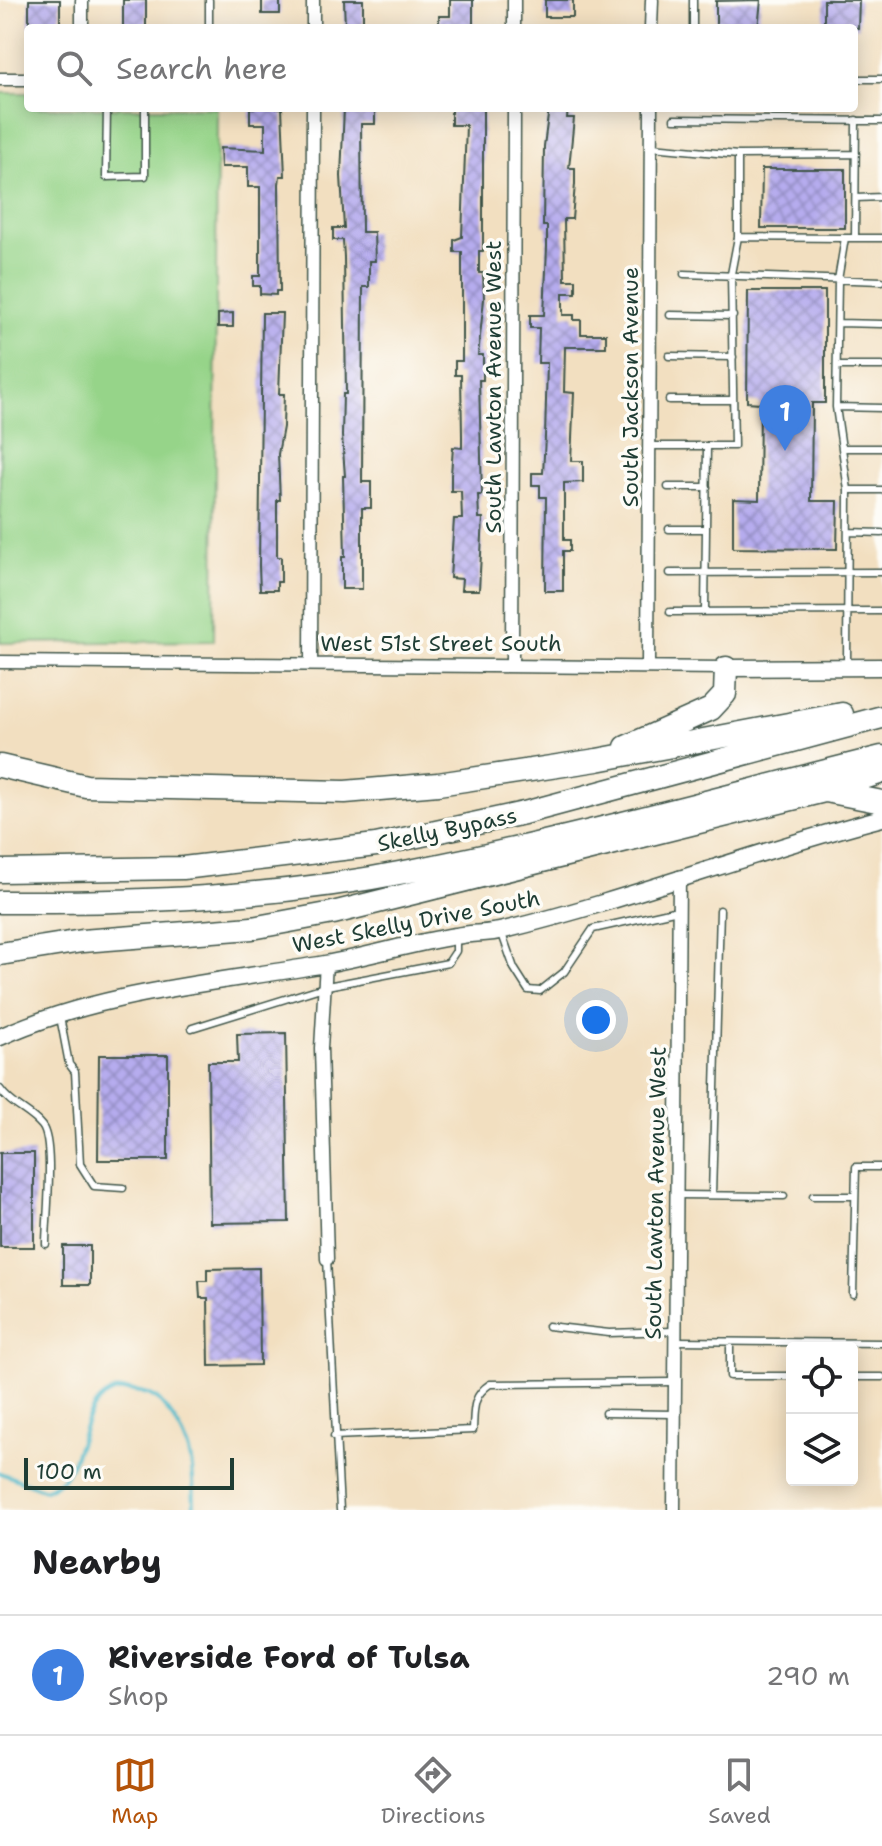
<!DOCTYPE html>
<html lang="en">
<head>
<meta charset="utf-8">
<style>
	body { margin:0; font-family:"Shantell Sans",sans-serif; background:#f6f6f6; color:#202124 }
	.controls { position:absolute; right:24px; bottom:24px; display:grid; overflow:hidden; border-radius:8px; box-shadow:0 4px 20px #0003 }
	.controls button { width:72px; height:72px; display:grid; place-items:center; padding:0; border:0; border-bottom:2px solid #e0e0e0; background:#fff; color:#202124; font:40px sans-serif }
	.scale { position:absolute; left:24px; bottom:20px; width:210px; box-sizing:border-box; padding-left:8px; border:4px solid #1f3d34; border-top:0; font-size:22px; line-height:28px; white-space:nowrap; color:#1f3d34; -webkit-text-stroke:6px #fdfcf7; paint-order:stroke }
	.you { position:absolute; left:596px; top:1020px; width:28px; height:28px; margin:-20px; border:6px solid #fff; border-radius:50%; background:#1a73e8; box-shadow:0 0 0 12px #1a73e833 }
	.badge { display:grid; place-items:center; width:52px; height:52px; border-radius:50%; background:#b45309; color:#fff; font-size:26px; font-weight:700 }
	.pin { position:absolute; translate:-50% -66px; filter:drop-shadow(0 2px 4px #0008) }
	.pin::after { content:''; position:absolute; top:42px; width:28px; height:24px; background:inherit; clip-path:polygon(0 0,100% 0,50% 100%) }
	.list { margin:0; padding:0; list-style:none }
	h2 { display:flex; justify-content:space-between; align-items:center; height:104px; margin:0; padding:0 32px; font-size:34px }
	h2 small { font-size:26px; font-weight:400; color:#757577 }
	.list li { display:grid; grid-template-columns:52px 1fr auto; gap:24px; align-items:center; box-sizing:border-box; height:120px; padding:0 32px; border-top:2px solid #e0e0e0 }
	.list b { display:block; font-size:30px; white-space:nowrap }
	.list p { margin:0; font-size:26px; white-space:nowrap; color:#757577 }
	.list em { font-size:26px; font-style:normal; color:#757577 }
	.icon { flex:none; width:44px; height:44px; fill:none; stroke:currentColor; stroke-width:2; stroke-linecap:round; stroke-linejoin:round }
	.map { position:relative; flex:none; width:882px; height:1510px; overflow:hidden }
	.search { position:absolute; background:#fff; box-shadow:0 4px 20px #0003; left:24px; right:24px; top:24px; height:88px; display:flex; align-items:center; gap:20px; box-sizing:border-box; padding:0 28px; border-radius:8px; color:#757577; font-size:30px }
	.sheet { height:224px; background:#fff }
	nav { display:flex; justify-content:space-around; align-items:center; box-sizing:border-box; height:112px; border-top:2px solid #e0e0e0; background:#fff; font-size:22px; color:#757577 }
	nav a { display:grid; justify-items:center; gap:4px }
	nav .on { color:#b45309 }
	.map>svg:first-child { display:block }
	.green { fill:#96d489; stroke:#5a885e; stroke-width:2 }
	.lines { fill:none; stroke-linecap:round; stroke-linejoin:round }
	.stream { stroke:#4cb8c8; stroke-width:4 }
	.building { fill:url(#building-cross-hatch) }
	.lane-casing { stroke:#3f5549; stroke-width:9 }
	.street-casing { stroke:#3f5549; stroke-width:15 }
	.secondary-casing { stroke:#3f5549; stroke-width:19 }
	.highway-casing { stroke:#3f5549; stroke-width:25 }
	.lane { stroke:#fff; stroke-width:6 }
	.street { stroke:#fff; stroke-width:12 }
	.secondary { stroke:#fff; stroke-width:16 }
	.highway { stroke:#fff; stroke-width:22 }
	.labels { text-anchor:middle; stroke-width:7; stroke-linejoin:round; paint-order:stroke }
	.street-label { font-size:22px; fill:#1f3d34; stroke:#fdfcf7 }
</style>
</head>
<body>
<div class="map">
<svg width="882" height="1510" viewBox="0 0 882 1510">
	<defs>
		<pattern id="building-cross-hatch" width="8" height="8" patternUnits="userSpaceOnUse" patternTransform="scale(2)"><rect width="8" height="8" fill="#b6acee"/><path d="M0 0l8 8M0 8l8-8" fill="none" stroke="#938dc2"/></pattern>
	</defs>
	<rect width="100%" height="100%" fill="#fdfcf7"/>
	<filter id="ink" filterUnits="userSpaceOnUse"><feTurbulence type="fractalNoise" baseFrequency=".0125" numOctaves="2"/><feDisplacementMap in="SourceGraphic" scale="16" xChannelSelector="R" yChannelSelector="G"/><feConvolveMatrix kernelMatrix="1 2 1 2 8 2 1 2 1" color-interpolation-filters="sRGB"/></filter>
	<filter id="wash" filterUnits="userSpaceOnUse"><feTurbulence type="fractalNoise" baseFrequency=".006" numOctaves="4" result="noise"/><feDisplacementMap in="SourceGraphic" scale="32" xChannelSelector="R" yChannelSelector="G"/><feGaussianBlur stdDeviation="1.8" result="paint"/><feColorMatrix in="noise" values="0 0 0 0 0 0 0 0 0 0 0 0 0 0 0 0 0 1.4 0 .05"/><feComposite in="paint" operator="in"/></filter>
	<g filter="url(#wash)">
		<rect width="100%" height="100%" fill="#f2dfc0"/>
		<path class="green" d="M 0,93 L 28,93 L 28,108 L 217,108 L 214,641 L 0,643 Z"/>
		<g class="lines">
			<path class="stream" d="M 0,1473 L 45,1490 C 52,1486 61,1483 65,1476 C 86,1446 82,1382 134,1391 C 145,1393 153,1394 161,1403 C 193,1440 193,1462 194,1510"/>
		</g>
		<g id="blocks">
			<path class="building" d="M 29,0 L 60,0 L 60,28 L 29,28 Z
				M 123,0 L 146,0 L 146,28 L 123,28 Z
				M 262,0 L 280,0 L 280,14 L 262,14 Z
				M 344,0 L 363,0 L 363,28 L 345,28 Z
				M 450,0 L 473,0 L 473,28 L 439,28 L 439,16 L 450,16 Z
				M 545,0 L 573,0 L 573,17 L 545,17 Z
				M 761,0 L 758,28 L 720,28 L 716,24 L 716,1 Z
				M 824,0 L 859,0 L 858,28 L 824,28 Z
				M 250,108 L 282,108 L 285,176 L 280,176 L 279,184 L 280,291 L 276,291 L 276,295 L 260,294 L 260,286 L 253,286 L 253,276 L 260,276 L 260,187 L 248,187 L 248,167 L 221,167 L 220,148 L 265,150 L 265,124 L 250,124 Z
				M 344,108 L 375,108 L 375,124 L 361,124 L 362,232 L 374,232 L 375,261 L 369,261 L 369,287 L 363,287 L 362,482 L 371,482 L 371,508 L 362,508 L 362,589 L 342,589 L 342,557 L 345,557 L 343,476 L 345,476 L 342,436 L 343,394 L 346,394 L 344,257 L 343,240 L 333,240 L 333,228 L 344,228 L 341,176 Z
				M 451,108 L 483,108 L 483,251 L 479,251 L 479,273 L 483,273 L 484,299 L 478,355 L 483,355 L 483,380 L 479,380 L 482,495 L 478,495 L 479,518 L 483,518 L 479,590 L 461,590 L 462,579 L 450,578 L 454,519 L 462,519 L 461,491 L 451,491 L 451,475 L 453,447 L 462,448 L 462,436 L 461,375 L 455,375 L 455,361 L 462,361 L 462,252 L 454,252 L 454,240 L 462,237 L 466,125 L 451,125 Z
				M 549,108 L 568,108 L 567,118 L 574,118 L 569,168 L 575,168 L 575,184 L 572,219 L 564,219 L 565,280 L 576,280 L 576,293 L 563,293 L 563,315 L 574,315 L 574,320 L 581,320 L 581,334 L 606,334 L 606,347 L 565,347 L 564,392 L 574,393 L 571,461 L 583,461 L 583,482 L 564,483 L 564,540 L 570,540 L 570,551 L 563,551 L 563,591 L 545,591 L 546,497 L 540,497 L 540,485 L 532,485 L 532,473 L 543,473 L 545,437 L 547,363 L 538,363 L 539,328 L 530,328 L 530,315 L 544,315 L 547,247 L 547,226 L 543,226 L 544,146 Z
				M 762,169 L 845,169 L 845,228 L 761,228 Z
				M 748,291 L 825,291 L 825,403 L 812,403 L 811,501 L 838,501 L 837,549 L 733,548 L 733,499 L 759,500 L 760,403 L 747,402 Z
				M 233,313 L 233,327 L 218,327 L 218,314 Z
				M 262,313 L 282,313 L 279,394 L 284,394 L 283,427 L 278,454 L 280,500 L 277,500 L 277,557 L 281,557 L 281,582 L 277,582 L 277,590 L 260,590 L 259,566 Z
				M 286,1033 L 289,1222 L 210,1223 L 208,1062 L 238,1062 L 237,1034 Z
				M 99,1055 L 168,1055 L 168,1160 L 98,1160 Z
				M 0,1153 L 34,1153 L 34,1247 L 0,1247 Z
				M 63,1246 L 90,1246 L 90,1285 L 63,1285 Z
				M 259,1268 L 260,1365 L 209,1366 L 208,1298 L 200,1298 L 199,1281 L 207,1281 L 207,1269 Z"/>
		</g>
	</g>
	<g filter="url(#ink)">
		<use href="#blocks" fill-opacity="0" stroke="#3f5549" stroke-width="2"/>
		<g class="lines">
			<g class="lane-casing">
				<path id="lane" d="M 209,28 L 209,0
					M 693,28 L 693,0
					M 854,79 L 882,79
					M 107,108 L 106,177 L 145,176 L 145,108
					M 674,119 L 882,121
					M 652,147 L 738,155 L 856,154
					M 738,155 L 738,237 L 845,238
					M 856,198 L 882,197
					M 855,238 L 856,120
					M 684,274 L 882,281
					M 670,315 L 733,316
					M 838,323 L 882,324
					M 669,356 L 733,357
					M 837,366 L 882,366
					M 669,400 L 733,400
					M 836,407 L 882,408
					M 650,446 L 734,446 L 731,274 L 738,237
					M 844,448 L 882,448
					M 668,487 L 707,487
					M 848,490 L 882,490
					M 669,529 L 706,529
					M 849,532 L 882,533
					M 670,573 L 882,572
					M 670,612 L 882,611
					M 705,612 L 707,446
					M 847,665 L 848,490 L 836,407 L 838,280 L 845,238 L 882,238
					M 501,931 L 514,968 L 528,990 L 540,991 L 564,972 L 593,929 L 678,910
					M 60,1017 L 69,1064 L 75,1072 L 80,1164 L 94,1186 L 123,1188
					M 192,1028 L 327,986 L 448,963 L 456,951 L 456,939
					M 0,1089 C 11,1106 30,1111 42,1126 C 55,1142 46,1220 46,1244
					M 678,1195 L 784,1196
					M 712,1195 L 720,910
					M 813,1196 L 855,1196
					M 327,1259 L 340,1510
					M 853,1294 L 856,1167 L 882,1167
					M 548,1326 L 609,1333 L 673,1331
					M 677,1341 L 882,1343
					M 730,1342 L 730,1376 L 792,1376
					M 852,1377 L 882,1377
					M 605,1413 L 673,1414
					M 334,1436 L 473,1430 C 474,1410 472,1396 490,1384 L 673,1382"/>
			</g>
			<g class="street-casing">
				<path id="street" d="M 82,28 L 82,0
					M 313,28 L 313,0
					M 514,28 L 514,0
					M 651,28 L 652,0
					M 0,79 L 28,79
					M 0,662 L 726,668
					M 311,664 L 313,108
					M 512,666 L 514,108
					M 648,666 L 651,108
					M 326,963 L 321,1048 L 327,1259
					M 674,1510 L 679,877"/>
			</g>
			<g class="secondary-casing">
				<path id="secondary" d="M 726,668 L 882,667
					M 0,1037 C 102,991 216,983 325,964 C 369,956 412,943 456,936 C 471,933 488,934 504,930 C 632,899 754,851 882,818"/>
			</g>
			<g class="highway-casing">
				<path id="highway" d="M 626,747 L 711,709 L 725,694 L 726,668
					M 0,766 L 86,786 L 345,792 L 438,784 L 597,760 L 842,714
					M 826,791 L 882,802
					M 0,871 L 183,868 L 376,845 L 524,813 L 882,717
					M 0,902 C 137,903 275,898 410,871 C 569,840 725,796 882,757
					M 0,954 L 82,941 L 252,928 L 333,913 L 824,791 L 882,772"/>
			</g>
			<use href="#lane" class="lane"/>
			<use href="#street" class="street"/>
			<use href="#secondary" class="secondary"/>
			<use href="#highway" class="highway"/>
		</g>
	</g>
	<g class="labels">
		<g class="street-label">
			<text transform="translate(493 387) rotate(-90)" y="8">South Lawton Avenue West</text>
			<text transform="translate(630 387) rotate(-90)" y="8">South Jackson Avenue</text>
			<text x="441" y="651">West 51st Street South</text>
			<text transform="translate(447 829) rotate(-12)" y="8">Skelly Bypass</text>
			<text transform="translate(416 921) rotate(-11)" y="8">West Skelly Drive South</text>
			<text transform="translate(655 1193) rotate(-89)" y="8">South Lawton Avenue West</text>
		</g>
	</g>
</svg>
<div class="controls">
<button><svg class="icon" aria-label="locate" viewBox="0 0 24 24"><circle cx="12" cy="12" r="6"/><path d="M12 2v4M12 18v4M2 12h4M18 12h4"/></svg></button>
<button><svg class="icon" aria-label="layers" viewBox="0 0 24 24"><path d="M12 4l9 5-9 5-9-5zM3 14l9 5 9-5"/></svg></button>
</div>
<div class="scale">100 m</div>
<div class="you"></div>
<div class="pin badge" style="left:785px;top:451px;background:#3f7fe0">1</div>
<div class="search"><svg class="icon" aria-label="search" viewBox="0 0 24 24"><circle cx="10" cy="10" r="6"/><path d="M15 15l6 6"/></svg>Search here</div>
</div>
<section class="sheet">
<h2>Nearby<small></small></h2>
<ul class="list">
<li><span class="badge" style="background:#3f7fe0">1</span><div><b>Riverside Ford of Tulsa</b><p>Shop</p></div><em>290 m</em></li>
</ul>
</section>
<nav>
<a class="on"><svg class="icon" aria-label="map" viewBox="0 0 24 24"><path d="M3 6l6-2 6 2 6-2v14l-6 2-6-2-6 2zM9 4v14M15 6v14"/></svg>Map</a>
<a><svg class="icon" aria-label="directions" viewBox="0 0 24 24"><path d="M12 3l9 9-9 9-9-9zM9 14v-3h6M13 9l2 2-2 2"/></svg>Directions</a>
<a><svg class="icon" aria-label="saved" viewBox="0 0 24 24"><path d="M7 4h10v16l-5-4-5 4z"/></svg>Saved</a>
</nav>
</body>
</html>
